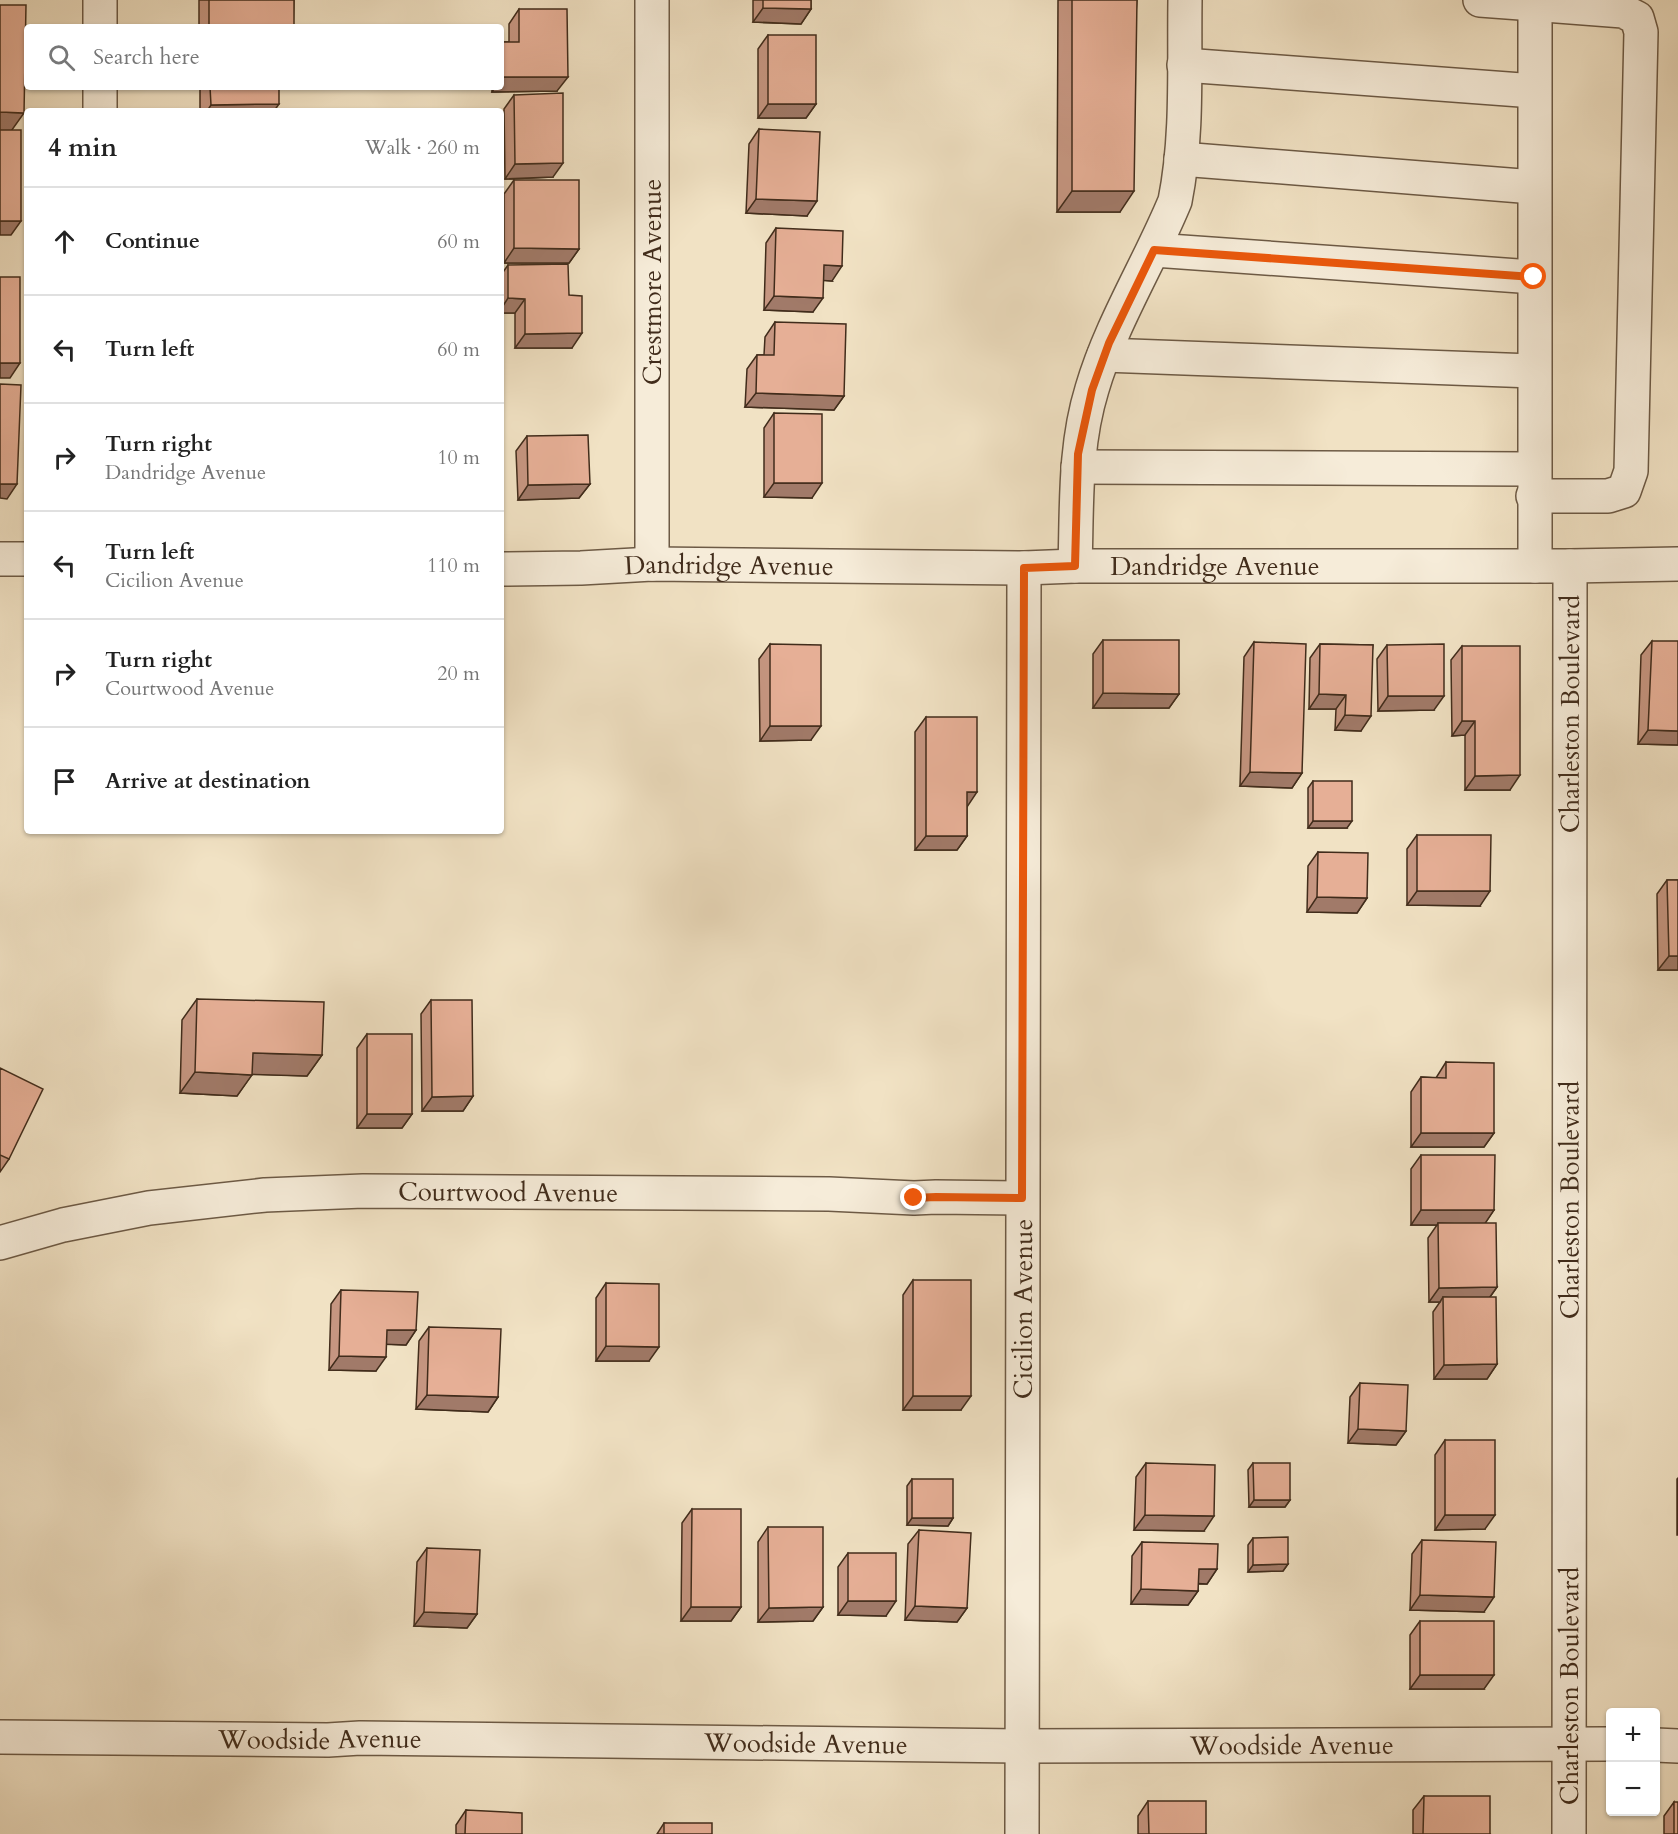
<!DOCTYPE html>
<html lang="en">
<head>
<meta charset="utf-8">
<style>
	body { margin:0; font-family:Cardo,serif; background:#f2f2f2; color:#222 }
	.controls { position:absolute; right:18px; bottom:18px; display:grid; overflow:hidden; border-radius:6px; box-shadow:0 2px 4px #0004 }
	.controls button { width:54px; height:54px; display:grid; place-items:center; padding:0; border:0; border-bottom:2px solid #e0e0e0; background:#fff; color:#222; font:30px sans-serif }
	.stop { position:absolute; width:18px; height:18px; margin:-14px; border:4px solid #ea580c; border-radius:50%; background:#fff }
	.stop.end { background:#ea580c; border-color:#fff; box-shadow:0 2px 6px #0008 }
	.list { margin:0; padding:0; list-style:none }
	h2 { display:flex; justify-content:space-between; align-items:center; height:78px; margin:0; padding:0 24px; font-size:26px }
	h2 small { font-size:20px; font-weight:400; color:#767676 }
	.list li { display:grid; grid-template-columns:39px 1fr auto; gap:18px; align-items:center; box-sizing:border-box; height:108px; padding:0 24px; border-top:2px solid #e0e0e0 }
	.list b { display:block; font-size:22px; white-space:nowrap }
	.list p { margin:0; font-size:20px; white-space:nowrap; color:#767676 }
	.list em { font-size:20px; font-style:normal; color:#767676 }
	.icon { flex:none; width:33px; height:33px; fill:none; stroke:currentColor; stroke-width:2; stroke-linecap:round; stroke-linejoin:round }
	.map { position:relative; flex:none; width:1678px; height:1834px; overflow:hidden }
	.search { position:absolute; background:#fff; box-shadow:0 2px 4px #0004; left:24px; top:24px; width:480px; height:66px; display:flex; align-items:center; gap:15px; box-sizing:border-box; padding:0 21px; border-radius:6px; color:#767676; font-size:22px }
	.panel { position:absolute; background:#fff; box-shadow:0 2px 4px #0004; left:24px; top:108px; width:480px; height:726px; border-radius:6px }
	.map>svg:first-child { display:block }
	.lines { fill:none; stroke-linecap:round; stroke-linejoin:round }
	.minor-casing { stroke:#6d5a45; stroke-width:36 }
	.minor { stroke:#f6ecd9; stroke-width:33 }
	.wall { fill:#c69681; stroke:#412c1b; stroke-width:1.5 }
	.shaded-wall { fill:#a17a69; stroke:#412c1b; stroke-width:1.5 }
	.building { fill:#e6af96; stroke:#412c1b; stroke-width:1.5 }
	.route { stroke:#ea580c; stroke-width:8 }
	.labels { text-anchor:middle; stroke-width:6; stroke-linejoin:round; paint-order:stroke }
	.street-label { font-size:26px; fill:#412c1b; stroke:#f6ecd9 }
</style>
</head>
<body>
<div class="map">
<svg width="1678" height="1834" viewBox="0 0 1678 1834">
	<rect width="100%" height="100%" fill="#f1e2c4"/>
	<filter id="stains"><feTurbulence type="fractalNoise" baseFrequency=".00333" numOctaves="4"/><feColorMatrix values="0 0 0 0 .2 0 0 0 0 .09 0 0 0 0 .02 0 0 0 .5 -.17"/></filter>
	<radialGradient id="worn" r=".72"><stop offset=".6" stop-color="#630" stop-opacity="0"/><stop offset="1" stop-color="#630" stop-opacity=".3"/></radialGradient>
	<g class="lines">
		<g class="minor-casing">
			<g id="minor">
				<path d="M 100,0 L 100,27"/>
				<path d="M 1480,0 L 1623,11 L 1637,18 L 1641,32 L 1631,471 L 1624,491 L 1608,496 L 1533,496"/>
				<path d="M 1184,65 L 1534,91"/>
				<path d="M 100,87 L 100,111"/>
				<path d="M 1181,159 L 1534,187"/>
				<path d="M 1154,250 L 1534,277"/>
				<path d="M 1104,355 L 1534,371"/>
				<path d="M 1078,467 L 1533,469"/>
				<path d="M 0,559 L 27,559"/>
				<path d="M 652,564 L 652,0"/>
				<path d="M 1075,566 C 1077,507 1074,447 1092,389 C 1111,324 1149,264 1175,201 C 1188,136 1184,67 1185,0"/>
				<path d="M 1535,566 L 1535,5"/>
				<path id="s1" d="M 501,569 L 581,568 L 652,564 L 1024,568 L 1075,566 L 1570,566 L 1678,564"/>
				<path id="s2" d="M 0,1243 L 63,1225 L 149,1208 L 265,1195 L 363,1191 L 829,1194 L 914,1198 L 936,1197 L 1022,1198"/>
				<path id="s3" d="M 0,1737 L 328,1740 L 360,1738 L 1022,1746 L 1610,1744"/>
				<path d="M 1656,1745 L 1678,1746"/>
				<path id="s4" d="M 1022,1834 L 1024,568"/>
				<path id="s5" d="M 1569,1834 L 1570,566"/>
			</g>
		</g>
		<use href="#minor" class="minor"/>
	</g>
	<path class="wall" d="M 199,0 L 294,0 L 293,27 L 199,27 Z
		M 753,0 L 811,0 L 811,9 L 801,24 L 753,22 Z
		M 1058,0 L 1137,0 L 1120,212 L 1057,212 Z
		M 519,9 L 557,91 L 492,92 L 492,87 L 501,87 L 501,43 L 502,42 L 509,42 L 509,24 Z
		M 768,35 L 816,104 L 806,118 L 758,118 L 758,49 Z
		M 200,87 L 279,87 L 274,111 L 200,111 Z
		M 514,95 L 553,177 L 505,179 L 504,109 Z
		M 759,129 L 807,216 L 746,213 L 749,144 Z
		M 514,180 L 579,249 L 569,263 L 504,263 L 504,194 Z
		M 776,228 L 832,281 L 823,280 L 813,312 L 764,310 L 766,243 Z
		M 508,265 L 569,295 L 572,348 L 515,348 L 515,313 L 501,313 L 501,275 Z
		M 775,322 L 844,396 L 834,410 L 745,407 L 747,369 L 757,355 L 764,355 L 765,337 Z
		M 774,413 L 812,498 L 764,497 L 764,428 Z
		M 527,436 L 590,484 L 579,498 L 518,500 L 516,451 Z
		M 1103,640 L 1179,694 L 1169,708 L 1093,708 L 1093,654 Z
		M 1652,641 L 1678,745 L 1638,744 L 1641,655 Z
		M 1254,642 L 1302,773 L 1292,788 L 1240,786 L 1244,657 Z
		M 770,644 L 811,740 L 760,741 L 759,659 Z
		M 1320,644 L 1373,645 L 1361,731 L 1335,730 L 1336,709 L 1309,709 L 1310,658 Z
		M 1387,645 L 1434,710 L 1378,711 L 1377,659 Z
		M 1462,646 L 1510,790 L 1465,790 L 1465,735 L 1452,736 L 1451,660 Z
		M 926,717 L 967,807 L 967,836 L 957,850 L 915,850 L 915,732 Z
		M 1313,781 L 1347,828 L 1308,828 L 1308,788 Z
		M 1417,835 L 1480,906 L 1407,905 L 1407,849 Z
		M 1318,852 L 1367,898 L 1357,913 L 1307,912 L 1308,866 Z
		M 1667,880 L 1678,880 L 1678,970 L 1658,970 L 1657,894 Z
		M 197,999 L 322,1055 L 307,1076 L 252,1074 L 237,1096 L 180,1093 L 182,1020 Z
		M 431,1000 L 473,1096 L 463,1111 L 422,1111 L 421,1014 Z
		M 367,1034 L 412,1114 L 402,1128 L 357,1128 L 357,1048 Z
		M 1446,1062 L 1494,1133 L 1484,1147 L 1411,1147 L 1411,1092 L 1421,1077 L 1436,1078 Z
		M 0,1068 L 9,1159 L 0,1172 Z
		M 1421,1155 L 1494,1210 L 1485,1223 L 1497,1287 L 1490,1297 L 1497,1364 L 1487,1379 L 1434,1379 L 1433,1312 L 1440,1302 L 1429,1302 L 1428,1238 L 1437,1225 L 1411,1225 L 1411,1169 Z
		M 913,1280 L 961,1410 L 903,1410 L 903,1295 Z
		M 606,1283 L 649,1361 L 596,1361 L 596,1298 Z
		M 341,1290 L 416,1330 L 406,1345 L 386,1344 L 376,1371 L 329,1370 L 331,1304 Z
		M 429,1327 L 498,1397 L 488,1412 L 416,1409 L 419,1341 Z
		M 1360,1383 L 1406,1431 L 1396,1445 L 1348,1443 L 1350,1397 Z
		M 1445,1440 L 1485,1529 L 1435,1530 L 1435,1455 Z
		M 1146,1463 L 1204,1531 L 1134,1530 L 1136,1477 Z
		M 1253,1463 L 1290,1500 L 1285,1507 L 1249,1507 L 1248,1470 Z
		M 1678,1478 L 1678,1535 L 1677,1535 L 1677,1479 Z
		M 912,1479 L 953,1518 L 948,1526 L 907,1525 L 907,1486 Z
		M 692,1509 L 741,1607 L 731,1621 L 681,1621 L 682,1523 Z
		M 768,1527 L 823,1607 L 813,1621 L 758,1622 L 758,1542 Z
		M 919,1530 L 967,1608 L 957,1622 L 905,1620 L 908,1544 Z
		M 1253,1538 L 1288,1564 L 1283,1571 L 1248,1572 L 1248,1545 Z
		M 1422,1540 L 1484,1612 L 1410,1610 L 1412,1554 Z
		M 1142,1542 L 1217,1569 L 1207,1584 L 1198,1584 L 1198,1591 L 1188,1605 L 1131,1604 L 1132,1556 Z
		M 427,1548 L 477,1614 L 467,1628 L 414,1626 L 417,1562 Z
		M 848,1553 L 886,1616 L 838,1615 L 838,1567 Z
		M 1420,1621 L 1484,1689 L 1410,1689 L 1410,1635 Z
		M 1424,1796 L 1490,1834 L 1413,1834 L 1413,1810 Z
		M 1148,1801 L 1206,1834 L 1138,1834 L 1138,1816 Z
		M 1674,1802 L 1678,1834 L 1664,1834 L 1664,1816 Z
		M 466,1810 L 522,1834 L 456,1834 L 456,1825 Z
		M 664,1823 L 712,1834 L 657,1834 Z"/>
	<path class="shaded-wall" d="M 763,8 L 811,9 L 801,24 L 753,22 Z
		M 502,77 L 568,77 L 557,91 L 492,92 L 495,87 L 501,87 Z
		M 279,104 L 274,111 L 207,111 L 211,105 Z
		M 768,104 L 816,104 L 806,118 L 758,118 Z
		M 0,112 L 24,113 L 9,134 L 0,134 Z
		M 563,163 L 553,177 L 505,179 L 515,164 Z
		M 1072,191 L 1134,191 L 1120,212 L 1057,212 Z
		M 756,199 L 817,201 L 807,216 L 746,213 Z
		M 0,221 L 21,221 L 11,235 L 0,235 Z
		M 514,248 L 579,249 L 569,263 L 504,263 Z
		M 824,265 L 842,266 L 832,281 L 814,280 Z
		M 774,296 L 823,298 L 813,312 L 764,310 Z
		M 508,298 L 525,299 L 515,313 L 501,313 L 501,309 Z
		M 582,333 L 572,348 L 515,348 L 525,334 Z
		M 0,363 L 20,363 L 10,378 L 0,378 Z
		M 756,393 L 844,396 L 834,410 L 745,407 Z
		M 774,483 L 822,483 L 812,498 L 764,497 Z
		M 0,484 L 17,484 L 7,499 L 0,498 Z
		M 590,484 L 579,498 L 518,500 L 528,485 Z
		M 1103,693 L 1179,694 L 1169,708 L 1093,708 Z
		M 1319,694 L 1346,695 L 1336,709 L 1309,709 Z
		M 1388,696 L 1444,696 L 1434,710 L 1378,711 Z
		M 1345,715 L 1371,716 L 1361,731 L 1335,730 Z
		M 1462,721 L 1475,721 L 1465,735 L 1452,736 Z
		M 770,726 L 821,726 L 811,740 L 760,741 Z
		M 1648,730 L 1678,731 L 1678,745 L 1638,744 Z
		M 1250,772 L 1302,773 L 1292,788 L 1240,786 Z
		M 1520,775 L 1510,790 L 1465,790 L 1475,776 Z
		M 967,792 L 977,792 L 967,807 L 957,806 Z
		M 1313,821 L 1352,821 L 1347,828 L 1308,828 Z
		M 926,836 L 967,836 L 957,850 L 915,850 Z
		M 1417,891 L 1490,891 L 1480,906 L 1407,905 Z
		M 1317,897 L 1367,898 L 1357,913 L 1307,912 Z
		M 1669,956 L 1678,956 L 1678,970 L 1658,970 Z
		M 253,1053 L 322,1055 L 307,1076 L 238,1074 Z
		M 195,1072 L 252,1075 L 237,1096 L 180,1093 Z
		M 473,1096 L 463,1111 L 422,1111 L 432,1097 Z
		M 367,1114 L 412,1114 L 402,1128 L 357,1128 Z
		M 1421,1133 L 1494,1133 L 1484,1147 L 1411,1147 Z
		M 1421,1210 L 1494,1210 L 1484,1225 L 1438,1223 L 1437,1225 L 1411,1225 Z
		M 1497,1287 L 1487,1301 L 1443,1297 L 1440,1302 L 1429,1302 L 1439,1288 Z
		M 387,1330 L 416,1330 L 406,1345 L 377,1344 Z
		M 606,1346 L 659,1347 L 649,1361 L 596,1361 Z
		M 339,1356 L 386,1357 L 376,1371 L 329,1370 Z
		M 1497,1364 L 1487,1379 L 1434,1379 L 1444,1365 Z
		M 427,1395 L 498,1397 L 488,1412 L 416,1409 Z
		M 913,1396 L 971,1396 L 961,1410 L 903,1410 Z
		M 1358,1429 L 1406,1431 L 1396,1445 L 1348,1443 Z
		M 1254,1500 L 1290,1500 L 1285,1507 L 1249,1507 Z
		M 1145,1515 L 1214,1516 L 1204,1531 L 1134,1530 Z
		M 1445,1515 L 1495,1515 L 1485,1529 L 1435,1530 Z
		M 912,1518 L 953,1518 L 948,1526 L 907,1525 Z
		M 1288,1564 L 1283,1571 L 1248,1572 L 1253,1565 Z
		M 1199,1569 L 1217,1569 L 1207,1584 L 1189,1583 Z
		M 1141,1589 L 1198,1591 L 1188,1605 L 1131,1604 Z
		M 1420,1595 L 1494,1597 L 1484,1612 L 1410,1610 Z
		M 848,1601 L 896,1601 L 886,1616 L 838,1615 Z
		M 915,1606 L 967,1608 L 957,1622 L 905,1620 Z
		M 691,1607 L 741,1607 L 731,1621 L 681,1621 Z
		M 823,1607 L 813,1621 L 758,1622 L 769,1608 Z
		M 424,1612 L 477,1614 L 467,1628 L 414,1626 Z
		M 1420,1675 L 1494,1675 L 1484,1689 L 1410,1689 Z"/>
	<path class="building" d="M 209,0 L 294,0 L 294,26 L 278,27 L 209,27 Z
		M 763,0 L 811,0 L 811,9 L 763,8 Z
		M 1072,0 L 1137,0 L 1134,191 L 1072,191 Z
		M 0,5 L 26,5 L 24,113 L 0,112 Z
		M 519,9 L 567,9 L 568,77 L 502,77 L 502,42 L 519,42 Z
		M 768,35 L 816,35 L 816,104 L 768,104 Z
		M 210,87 L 279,87 L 279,104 L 211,105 Z
		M 563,93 L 563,163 L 515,164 L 514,95 Z
		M 759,129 L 820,132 L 817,201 L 756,199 Z
		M 0,130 L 21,130 L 21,221 L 0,221 Z
		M 514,180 L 579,180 L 579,249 L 514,248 Z
		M 776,228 L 843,231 L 842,266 L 824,265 L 823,298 L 774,296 Z
		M 568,264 L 569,295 L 582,296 L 582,333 L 525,334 L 525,299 L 508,298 L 508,265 Z
		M 0,277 L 20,277 L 20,363 L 0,363 Z
		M 775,322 L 846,324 L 844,396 L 756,393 L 757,355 L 774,355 Z
		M 0,384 L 21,385 L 17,484 L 0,484 Z
		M 774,413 L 822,414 L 822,483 L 774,483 Z
		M 588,435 L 590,484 L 528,485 L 527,436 Z
		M 1103,640 L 1179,640 L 1179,694 L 1103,693 Z
		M 1652,641 L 1678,641 L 1678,731 L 1648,730 Z
		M 1254,642 L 1306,644 L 1302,773 L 1250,772 Z
		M 770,644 L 821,645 L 821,726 L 770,726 Z
		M 1320,644 L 1373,645 L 1371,716 L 1345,715 L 1346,695 L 1319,694 Z
		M 1444,644 L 1444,696 L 1388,696 L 1387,645 Z
		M 1462,646 L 1520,646 L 1520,775 L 1475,776 L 1475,721 L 1462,721 Z
		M 926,717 L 977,717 L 977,792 L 967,792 L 967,836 L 926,836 Z
		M 1313,781 L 1352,781 L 1352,821 L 1313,821 Z
		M 1417,835 L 1491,835 L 1490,891 L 1417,891 Z
		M 1318,852 L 1368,853 L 1367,898 L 1317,897 Z
		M 1667,880 L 1678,880 L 1678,956 L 1669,956 Z
		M 197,999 L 324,1002 L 322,1055 L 253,1053 L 252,1075 L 195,1072 Z
		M 431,1000 L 472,1000 L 473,1096 L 432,1097 Z
		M 367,1034 L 412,1034 L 412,1114 L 367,1114 Z
		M 1446,1062 L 1494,1063 L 1494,1133 L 1421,1133 L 1421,1077 L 1446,1078 Z
		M 0,1068 L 43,1089 L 9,1159 L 0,1155 Z
		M 1421,1155 L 1495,1155 L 1494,1210 L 1421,1210 Z
		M 1438,1223 L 1496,1223 L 1497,1287 L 1439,1288 Z
		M 913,1280 L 971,1280 L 971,1396 L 913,1396 Z
		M 606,1283 L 659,1284 L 659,1347 L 606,1346 Z
		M 341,1290 L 418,1292 L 416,1330 L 387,1330 L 386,1357 L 339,1356 Z
		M 1443,1297 L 1496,1297 L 1497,1364 L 1444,1365 Z
		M 429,1327 L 501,1329 L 498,1397 L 427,1395 Z
		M 1360,1383 L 1408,1385 L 1406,1431 L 1358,1429 Z
		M 1445,1440 L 1495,1440 L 1495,1515 L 1445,1515 Z
		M 1146,1463 L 1215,1465 L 1214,1516 L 1145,1515 Z
		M 1253,1463 L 1290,1463 L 1290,1500 L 1254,1500 Z
		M 912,1479 L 953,1479 L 953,1518 L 912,1518 Z
		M 692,1509 L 741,1509 L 741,1607 L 691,1607 Z
		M 768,1527 L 823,1527 L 823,1607 L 769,1608 Z
		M 919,1530 L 971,1533 L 967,1608 L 915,1606 Z
		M 1288,1537 L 1288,1564 L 1253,1565 L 1253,1538 Z
		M 1422,1540 L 1496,1542 L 1494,1597 L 1420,1595 Z
		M 1142,1542 L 1218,1544 L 1217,1569 L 1199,1569 L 1198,1591 L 1141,1589 Z
		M 427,1548 L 480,1550 L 477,1614 L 424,1612 Z
		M 848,1553 L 896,1553 L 896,1601 L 848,1601 Z
		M 1420,1621 L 1494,1621 L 1494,1675 L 1420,1675 Z
		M 1424,1796 L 1490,1796 L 1490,1834 L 1423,1834 Z
		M 1148,1801 L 1206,1801 L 1206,1834 L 1149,1834 Z
		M 1674,1802 L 1678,1802 L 1678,1834 L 1674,1834 Z
		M 466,1810 L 522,1813 L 522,1834 L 465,1834 Z
		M 664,1823 L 712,1823 L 712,1834 L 664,1834 Z"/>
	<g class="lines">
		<path class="route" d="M 914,1198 L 936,1197 L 1022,1198 L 1024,568 L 1075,566 L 1078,454 L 1092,390 L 1109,343 L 1154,250 L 1534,277"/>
	</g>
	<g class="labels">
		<g class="street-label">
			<text transform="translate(652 282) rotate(-90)" y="9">Crestmore Avenue</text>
			<text dy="9" stroke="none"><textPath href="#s1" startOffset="228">Dandridge Avenue</textPath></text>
			<text dy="9" stroke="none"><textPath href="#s1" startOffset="714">Dandridge Avenue</textPath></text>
			<text dy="9" stroke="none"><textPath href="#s5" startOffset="1120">Charleston Boulevard</textPath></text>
			<text dy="9" stroke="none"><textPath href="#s2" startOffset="513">Courtwood Avenue</textPath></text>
			<text dy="9" stroke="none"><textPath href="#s5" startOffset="634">Charleston Boulevard</textPath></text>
			<text dy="9" stroke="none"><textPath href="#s4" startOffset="525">Cicilion Avenue</textPath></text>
			<text dy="9" stroke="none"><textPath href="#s5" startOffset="148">Charleston Boulevard</textPath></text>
			<text dy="9" stroke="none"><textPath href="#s3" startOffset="320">Woodside Avenue</textPath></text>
			<text dy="9" stroke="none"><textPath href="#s3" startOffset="806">Woodside Avenue</textPath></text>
			<text dy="9" stroke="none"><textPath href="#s3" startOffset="1292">Woodside Avenue</textPath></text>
		</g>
	</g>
	<rect width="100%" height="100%" filter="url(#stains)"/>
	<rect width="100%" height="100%" fill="url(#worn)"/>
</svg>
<div class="controls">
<button>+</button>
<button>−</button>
</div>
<div class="stop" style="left:1534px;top:277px"></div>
<div class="stop end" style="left:914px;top:1198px"></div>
<div class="search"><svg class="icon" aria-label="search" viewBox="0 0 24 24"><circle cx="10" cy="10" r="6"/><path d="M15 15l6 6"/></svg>Search here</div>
<section class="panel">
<h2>4 min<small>Walk · 260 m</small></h2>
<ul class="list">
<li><svg class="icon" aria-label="ahead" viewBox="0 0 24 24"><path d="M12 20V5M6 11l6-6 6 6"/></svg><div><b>Continue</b></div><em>60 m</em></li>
<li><svg class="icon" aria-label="left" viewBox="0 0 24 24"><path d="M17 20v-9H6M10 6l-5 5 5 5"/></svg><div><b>Turn left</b></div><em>60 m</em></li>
<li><svg class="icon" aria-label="right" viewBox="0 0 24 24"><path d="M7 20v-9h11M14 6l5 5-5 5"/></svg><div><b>Turn right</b><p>Dandridge Avenue</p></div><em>10 m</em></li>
<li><svg class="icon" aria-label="left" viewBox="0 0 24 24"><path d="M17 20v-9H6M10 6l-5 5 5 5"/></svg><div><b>Turn left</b><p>Cicilion Avenue</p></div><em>110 m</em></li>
<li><svg class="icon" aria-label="right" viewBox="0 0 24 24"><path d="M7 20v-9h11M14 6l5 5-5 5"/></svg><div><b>Turn right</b><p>Courtwood Avenue</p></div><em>20 m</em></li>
<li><svg class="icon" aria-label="arrive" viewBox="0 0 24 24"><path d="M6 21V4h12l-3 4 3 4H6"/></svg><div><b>Arrive at destination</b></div></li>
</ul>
</section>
</div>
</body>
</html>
